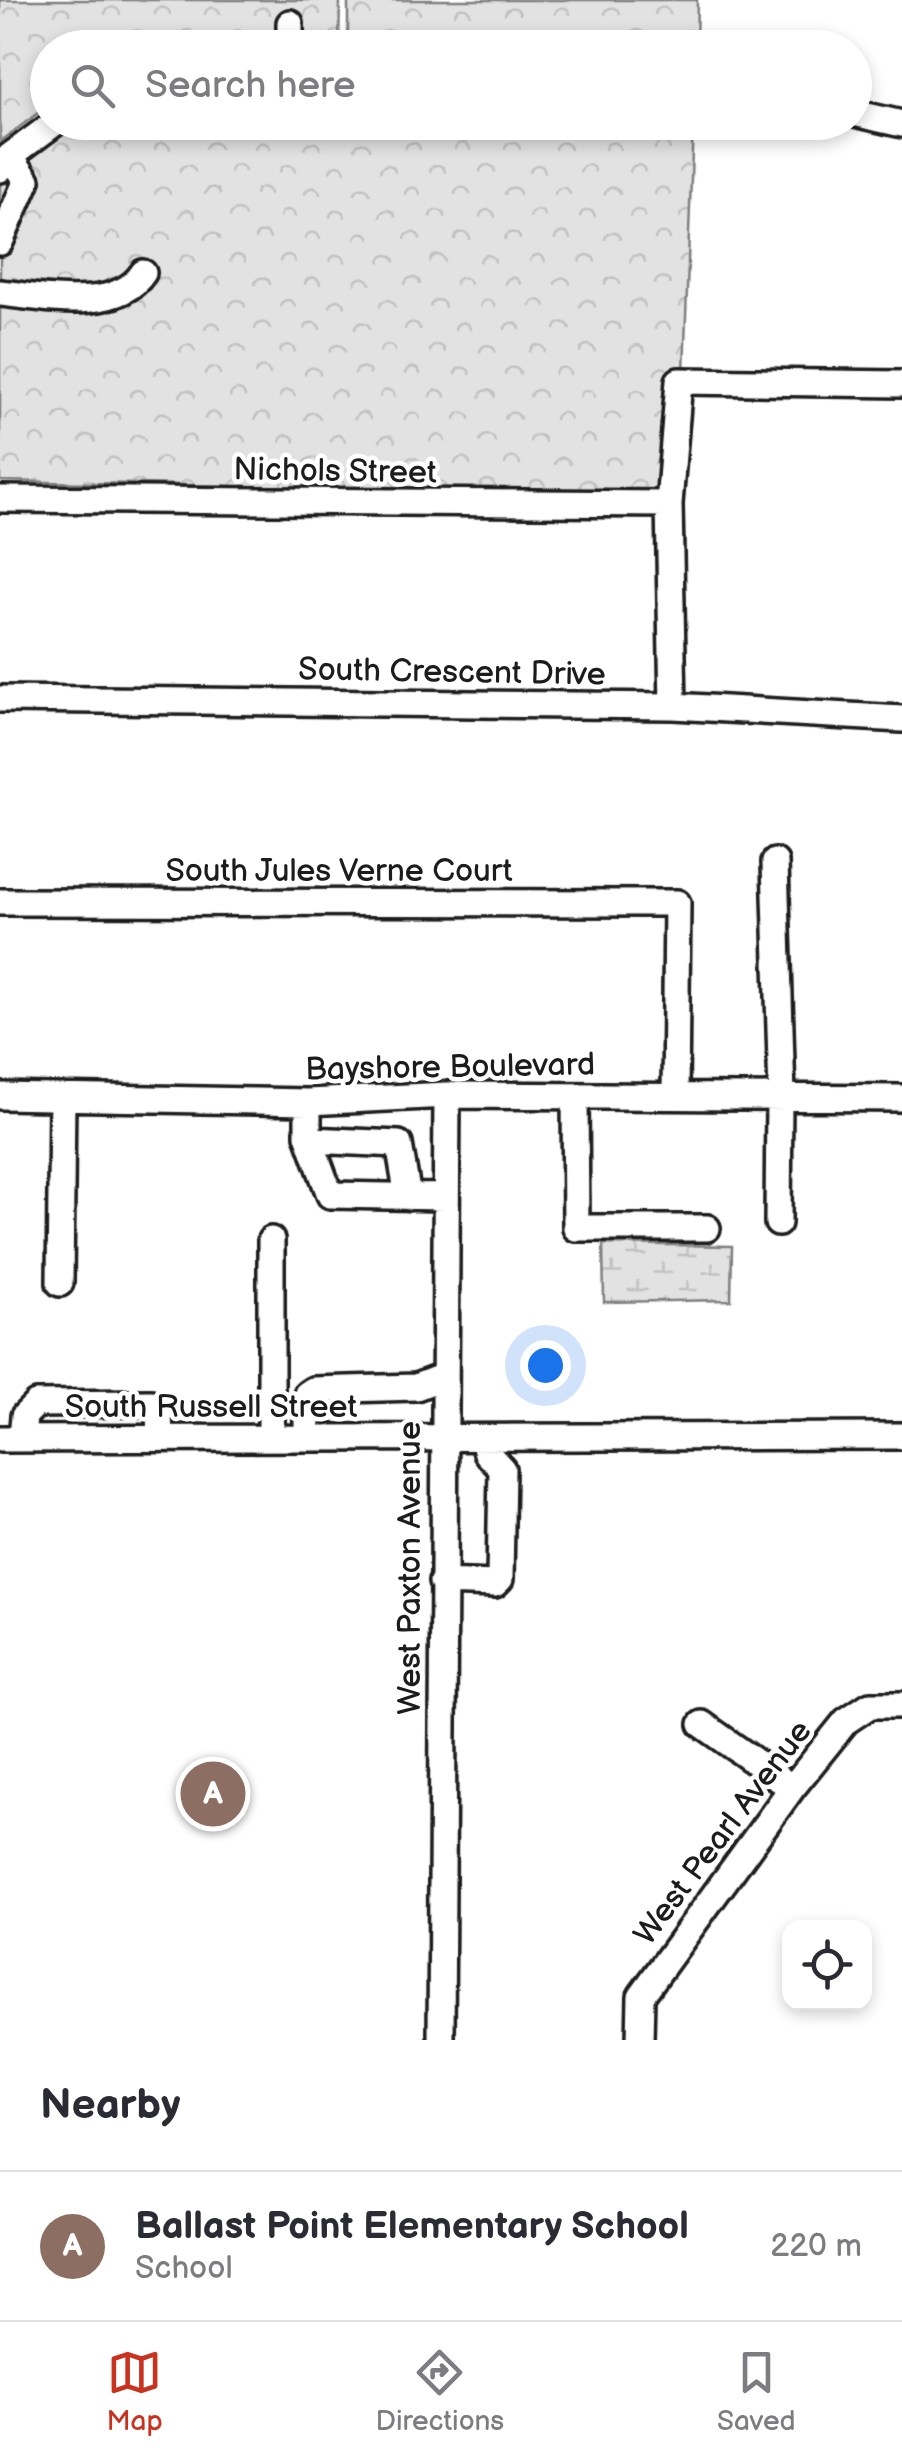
<!DOCTYPE html>
<html lang="en">
<head>
<meta charset="utf-8">
<style>
	body { margin:0; font-family:"Balsamiq Sans",sans-serif; background:#f2f2f3; color:#2b2b33 }
	.controls { position:absolute; right:30px; bottom:30px; display:grid; overflow:hidden; border-radius:20px; box-shadow:0 5px 15px #0003 }
	.controls button { width:90px; height:90px; display:grid; place-items:center; padding:0; border:0; border-bottom:2px solid #e1e1e2; background:#fff; color:#2b2b33; font:50px sans-serif }
	.you { position:absolute; left:545px; top:1365px; width:35px; height:35px; margin:-25px; border:8px solid #fff; border-radius:50%; background:#1a73e8; box-shadow:0 0 0 15px #1a73e833 }
	.badge { display:grid; place-items:center; width:65px; height:65px; border-radius:50%; background:#c8321e; color:#fff; font-size:32px; font-weight:700 }
	.pin { position:absolute; translate:-50% -50%; border:5px solid #fff; box-shadow:0 2px 10px #0006 }
	.list { margin:0; padding:0; list-style:none }
	h2 { display:flex; justify-content:space-between; align-items:center; height:130px; margin:0; padding:0 40px; font-size:42px }
	h2 small { font-size:32px; font-weight:400; color:#7c7c81 }
	.list li { display:grid; grid-template-columns:65px 1fr auto; gap:30px; align-items:center; box-sizing:border-box; height:150px; padding:0 40px; border-top:2px solid #e1e1e2 }
	.list b { display:block; font-size:38px; white-space:nowrap }
	.list p { margin:0; font-size:32px; white-space:nowrap; color:#7c7c81 }
	.list em { font-size:32px; font-style:normal; color:#7c7c81 }
	.icon { flex:none; width:55px; height:55px; fill:none; stroke:currentColor; stroke-width:2; stroke-linecap:round; stroke-linejoin:round }
	.map { position:relative; flex:none; width:902px; height:2040px; overflow:hidden }
	.search { position:absolute; background:#fff; box-shadow:0 5px 15px #0003; left:30px; right:30px; top:30px; height:110px; display:flex; align-items:center; gap:25px; box-sizing:border-box; padding:0 35px; border-radius:55px; color:#7c7c81; font-size:38px }
	.sheet { height:280px; background:#fff }
	nav { display:flex; justify-content:space-around; align-items:center; box-sizing:border-box; height:140px; border-top:2px solid #e1e1e2; background:#fff; font-size:28px; color:#7c7c81 }
	nav a { display:grid; justify-items:center; gap:5px }
	nav .on { color:#c8321e }
	.map>svg:first-child { display:block }
	.forest { fill:url(#forest-crowns); stroke:#7f7f7f; stroke-width:2.5 }
	.wetland { fill:url(#wetland-marsh); stroke:#7f7f7f; stroke-width:2.5 }
	.lines { fill:none; stroke-linecap:round; stroke-linejoin:round }
	.minor-casing { stroke:#1c1c1c; stroke-width:32 }
	.minor { stroke:#fff; stroke-width:25 }
	.labels { text-anchor:middle; stroke-width:9; stroke-linejoin:round; paint-order:stroke }
	.street-label { font-size:32px; fill:#1c1c1c; stroke:#fff }
</style>
</head>
<body>
<div class="map">
<svg width="902" height="2040" viewBox="0 0 902 2040">
	<defs>
		<pattern id="forest-crowns" width="20" height="18" patternUnits="userSpaceOnUse" patternTransform="scale(2.5)"><rect width="20" height="18" fill="#e2e2e2"/><path d="M2 6a3 3 0 1 1 6 0M12 15a3 3 0 1 1 6 0" fill="none" stroke="#c1c1c1"/></pattern>
		<pattern id="wetland-marsh" width="20" height="14" patternUnits="userSpaceOnUse" patternTransform="scale(2.5)"><rect width="20" height="14" fill="#e2e2e2"/><path d="M1 5h8M5 5V1M11 12h8M15 12V8" fill="none" stroke="#c1c1c1"/></pattern>
	</defs>
	<rect width="100%" height="100%" fill="#fff"/>
	<filter id="ink" filterUnits="userSpaceOnUse"><feTurbulence type="fractalNoise" baseFrequency=".01" numOctaves="2"/><feDisplacementMap in="SourceGraphic" scale="20" xChannelSelector="R" yChannelSelector="G"/><feConvolveMatrix kernelMatrix="1 2 1 2 8 2 1 2 1" color-interpolation-filters="sRGB"/></filter>
	<g filter="url(#ink)">
		<path class="forest" d="M 0,0 L 340,0 L 339,47 L 48,48 L 47,106 L 0,142 Z
			M 348,0 L 697,0 L 696,47 L 348,47 Z
			M 82,122 L 693,123 L 684,372 L 670,373 L 660,495 L 0,481 L 0,186 C 20,157 46,130 82,122 Z"/>
		<path class="wetland" d="M 603,1244 L 732,1246 L 731,1300 L 604,1302 Z"/>
		<g class="lines">
			<g class="minor-casing">
				<path id="minor" d="M 290,23 L 290,48
					M 854,113 L 902,124
					M 0,169 L 10,156 L 56,122
					M 0,242 L 27,180 L 10,156
					M 0,293 C 42,297 116,314 143,273
					M 0,499 L 669,504
					M 0,699 L 673,706 L 902,719
					M 673,706 L 669,504 L 679,381 L 902,384
					M 775,862 L 782,1096
					M 0,902 L 677,903 L 675,1096
					M 0,1096 L 308,1102 L 447,1095 L 902,1098
					M 575,1096 L 576,1228 L 707,1228
					M 308,1102 L 308,1135 L 330,1195 L 445,1197
					M 310,1140 L 399,1144 L 408,1197
					M 778,1223 L 779,1096
					M 60,1283 L 62,1097
					M 271,1437 L 271,1240
					M 307,1437 L 307,1394 L 313,1390 L 416,1387 L 442,1377
					M 22,1438 L 24,1416 L 36,1404 L 151,1403 L 159,1414 L 160,1436
					M 0,1439 L 902,1436
					M 442,1582 L 495,1584 L 500,1579 L 502,1469 L 487,1453 L 483,1439
					M 702,1724 L 792,1788
					M 441,2040 L 447,1095
					M 640,2040 L 641,1996 L 792,1788 L 846,1721 L 870,1705 L 902,1705"/>
			</g>
			<use href="#minor" class="minor"/>
		</g>
	</g>
	<g class="labels">
		<g class="street-label">
			<text transform="translate(335 470) rotate(1)" y="11">Nichols Street</text>
			<text transform="translate(452 671) rotate(1)" y="11">South Crescent Drive</text>
			<text x="339" y="881">South Jules Verne Court</text>
			<text transform="translate(450 1066) rotate(-1)" y="11">Bayshore Boulevard</text>
			<text x="211" y="1417">South Russell Street</text>
			<text transform="translate(409 1568) rotate(-90)" y="11">West Paxton Avenue</text>
			<text transform="translate(722 1832) rotate(-53)" y="11">West Pearl Avenue</text>
		</g>
	</g>
</svg>
<div class="controls">
<button><svg class="icon" aria-label="locate" viewBox="0 0 24 24"><circle cx="12" cy="12" r="6"/><path d="M12 2v4M12 18v4M2 12h4M18 12h4"/></svg></button>
</div>
<div class="you"></div>
<div class="pin badge" style="left:213px;top:1794px;background:#8d6e63">A</div>
<div class="search"><svg class="icon" aria-label="search" viewBox="0 0 24 24"><circle cx="10" cy="10" r="6"/><path d="M15 15l6 6"/></svg>Search here</div>
</div>
<section class="sheet">
<h2>Nearby<small></small></h2>
<ul class="list">
<li><span class="badge" style="background:#8d6e63">A</span><div><b>Ballast Point Elementary School</b><p>School</p></div><em>220 m</em></li>
</ul>
</section>
<nav>
<a class="on"><svg class="icon" aria-label="map" viewBox="0 0 24 24"><path d="M3 6l6-2 6 2 6-2v14l-6 2-6-2-6 2zM9 4v14M15 6v14"/></svg>Map</a>
<a><svg class="icon" aria-label="directions" viewBox="0 0 24 24"><path d="M12 3l9 9-9 9-9-9zM9 14v-3h6M13 9l2 2-2 2"/></svg>Directions</a>
<a><svg class="icon" aria-label="saved" viewBox="0 0 24 24"><path d="M7 4h10v16l-5-4-5 4z"/></svg>Saved</a>
</nav>
</body>
</html>
